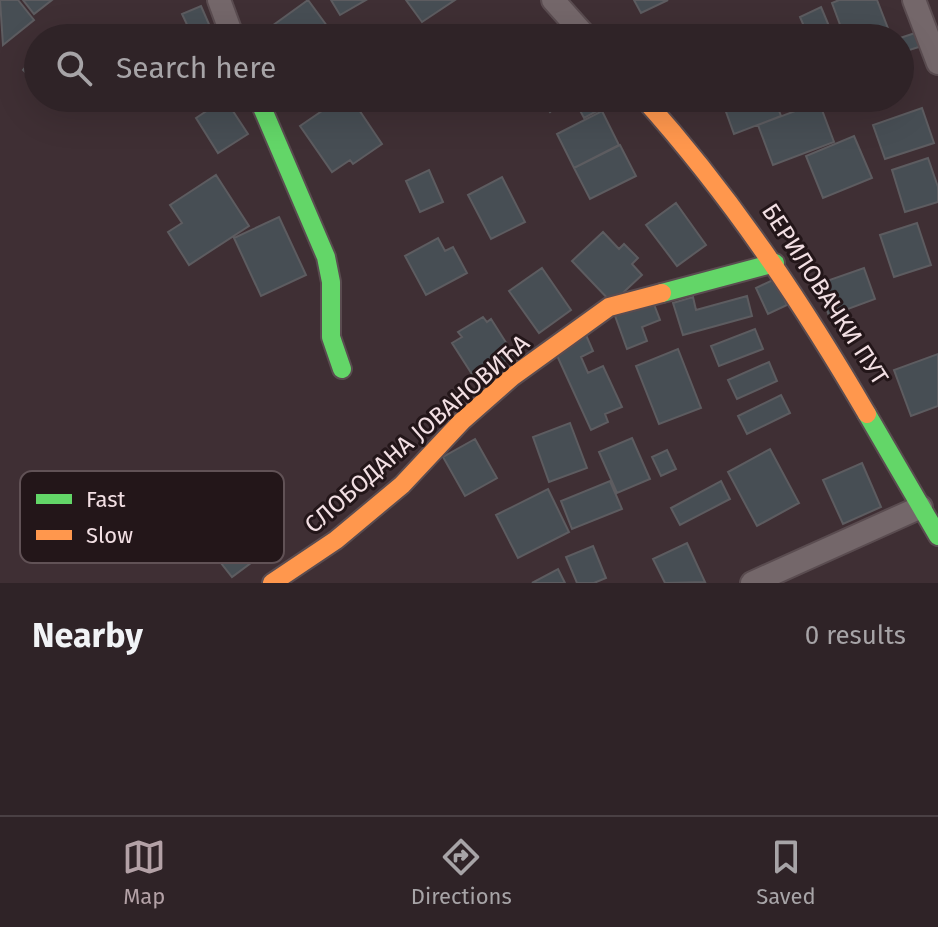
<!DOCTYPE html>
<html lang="en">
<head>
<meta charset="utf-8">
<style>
	body { margin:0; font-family:"Fira Sans",sans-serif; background:#372b2f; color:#f1f3f6 }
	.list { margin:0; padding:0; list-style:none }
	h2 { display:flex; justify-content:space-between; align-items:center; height:104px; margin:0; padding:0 32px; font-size:34px }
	h2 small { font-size:26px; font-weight:400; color:#a7a4a7 }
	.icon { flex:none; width:44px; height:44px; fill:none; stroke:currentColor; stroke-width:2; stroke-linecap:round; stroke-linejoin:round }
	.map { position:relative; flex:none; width:938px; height:583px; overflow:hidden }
	.search { position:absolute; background:#2f2327; box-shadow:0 8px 32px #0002; left:24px; right:24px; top:24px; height:88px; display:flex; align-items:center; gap:20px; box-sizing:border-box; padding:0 28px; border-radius:44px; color:#a7a4a7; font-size:30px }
	.sheet { height:232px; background:#2f2327 }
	nav { display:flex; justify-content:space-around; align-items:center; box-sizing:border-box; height:112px; border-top:2px solid #4a4044; background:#2f2327; font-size:22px; color:#a7a4a7 }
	nav a { display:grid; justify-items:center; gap:4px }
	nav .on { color:#b3a1a6 }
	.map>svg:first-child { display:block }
	.building { fill:#474e54; stroke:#5d5c60; stroke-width:2 }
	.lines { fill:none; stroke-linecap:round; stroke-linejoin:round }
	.street-casing { stroke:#5a4c50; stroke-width:26 }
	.fast-casing { stroke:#5a4c50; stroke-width:22 }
	.slow-casing { stroke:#5a4c50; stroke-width:22 }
	.street { stroke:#74676a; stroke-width:22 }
	.fast { stroke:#63d668; stroke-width:18 }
	.slow { stroke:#ff974d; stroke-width:18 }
	.labels { text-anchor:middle; stroke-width:6; stroke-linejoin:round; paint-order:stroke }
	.street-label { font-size:24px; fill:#f2dfe3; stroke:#231619 }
	.key { fill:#231619; stroke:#615256; stroke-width:2 }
	.key-label { font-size:22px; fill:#f2dfe3 }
</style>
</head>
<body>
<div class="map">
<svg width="938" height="583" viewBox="0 0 938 583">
	<rect width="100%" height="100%" fill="#3f2f34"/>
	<path class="building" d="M 0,0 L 18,0 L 34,20 L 3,45 Z
		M 23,0 L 52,0 L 34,14 Z
		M 308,0 L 330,30 L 320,38 L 281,38 L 272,26 Z
		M 331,0 L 366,0 L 340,15 Z
		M 406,0 L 455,0 L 422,22 Z
		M 634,0 L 668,0 L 641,13 Z
		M 839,0 L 877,0 L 889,31 L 871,38 L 845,38 L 832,3 Z
		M 201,6 L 215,38 L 174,38 L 190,31 L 182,14 Z
		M 821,7 L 834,38 L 809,38 L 800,17 Z
		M 921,31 L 925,45 L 900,53 L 900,38 Z
		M 38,53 L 38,84 L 23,70 Z
		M 341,98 L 351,98 L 382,144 L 353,164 L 350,160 L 332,172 L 300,126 Z
		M 538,98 L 566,98 L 550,112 Z
		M 586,98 L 590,98 L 597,111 L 584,118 L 576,103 Z
		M 591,98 L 619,98 L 601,111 Z
		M 721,98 L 774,98 L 781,116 L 734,134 Z
		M 225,99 L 248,134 L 218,153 L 196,118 Z
		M 819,102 L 834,142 L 773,165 L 758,125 Z
		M 922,108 L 934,143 L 885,159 L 873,125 Z
		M 602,111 L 619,145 L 574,168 L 557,134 Z
		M 854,136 L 872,178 L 823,198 L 806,156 Z
		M 620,145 L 636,176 L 590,199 L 574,168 Z
		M 928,158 L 938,187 L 938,202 L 905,212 L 892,170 Z
		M 429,170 L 443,202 L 420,212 L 406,181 Z
		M 216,175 L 249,226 L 189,265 L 168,232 L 182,223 L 170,205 Z
		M 502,177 L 525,222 L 491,239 L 468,195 Z
		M 676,203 L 706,245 L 677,266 L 646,225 Z
		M 279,217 L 306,275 L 261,296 L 234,238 Z
		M 917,223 L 931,265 L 894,277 L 880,235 Z
		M 603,232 L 619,249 L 624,244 L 638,258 L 632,264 L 642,275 L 612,303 L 572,261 Z
		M 438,238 L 445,251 L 453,247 L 467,273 L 426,295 L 405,256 Z
		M 542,268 L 571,310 L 539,333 L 509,291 Z
		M 864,268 L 875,299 L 829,316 L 818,284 Z
		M 775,279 L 787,305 L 768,314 L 756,288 Z
		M 747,296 L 752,316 L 683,335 L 673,303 L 693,297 L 696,310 Z
		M 652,299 L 660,320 L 642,327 L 647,341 L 627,349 L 614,313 Z
		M 483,317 L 487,322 L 491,319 L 514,355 L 475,379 L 452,343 L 462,337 L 458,332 Z
		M 755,329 L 763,349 L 719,366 L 711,346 Z
		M 586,335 L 593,351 L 581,357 L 588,373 L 603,366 L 622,407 L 605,414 L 608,422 L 591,430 L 554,349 Z
		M 678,349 L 701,408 L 659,424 L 636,366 Z
		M 938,354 L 938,406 L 911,416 L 894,370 Z
		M 769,362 L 777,381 L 737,399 L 728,380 Z
		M 781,395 L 790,413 L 747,434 L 738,416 Z
		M 570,423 L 587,468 L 549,482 L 533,437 Z
		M 632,438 L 650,479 L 617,493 L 599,452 Z
		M 475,439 L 497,478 L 465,496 L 443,457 Z
		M 770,449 L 799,503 L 757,526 L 728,472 Z
		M 667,450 L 676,469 L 661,476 L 652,457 Z
		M 862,463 L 881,507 L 843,524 L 823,480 Z
		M 610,481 L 622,509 L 572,529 L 561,501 Z
		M 721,481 L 730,499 L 680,525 L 671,508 Z
		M 548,489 L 569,532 L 518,558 L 496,515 Z
		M 233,524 L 259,557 L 232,577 L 206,544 Z
		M 687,543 L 705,582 L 665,583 L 653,559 Z
		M 593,546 L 606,578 L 594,583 L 577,583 L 566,557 Z
		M 558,569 L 565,583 L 532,583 Z"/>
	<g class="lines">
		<g class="street-casing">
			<path id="street" d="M 219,0 L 233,38
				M 553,0 L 587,38
				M 914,0 L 938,63
				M 752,583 L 921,507"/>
		</g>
		<g class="fast-casing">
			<path id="fast" d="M 258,98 L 326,257 L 331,282 L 331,337 L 342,369
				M 662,293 L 775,263
				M 867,414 L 938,536"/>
		</g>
		<g class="slow-casing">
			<path id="slow" d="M 643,98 C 730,195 801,301 867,414
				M 272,583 L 336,540 L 402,485 L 462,421 L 512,377 L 609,307 L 662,293"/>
		</g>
		<use href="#street" class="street"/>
		<use href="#fast" class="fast"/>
		<use href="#slow" class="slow"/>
	</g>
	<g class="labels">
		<g class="street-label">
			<text transform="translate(825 294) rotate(57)" y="8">БЕРИЛОВАЧКИ ПУТ</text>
			<text transform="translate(417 434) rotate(-41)" y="8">СЛОБОДАНА ЈОВАНОВИЋА</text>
		</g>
	</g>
	<rect x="20" y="471" width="264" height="92" rx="12" class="key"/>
	<rect x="36" y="494" width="36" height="10" fill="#63d668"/>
	<rect x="36" y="530" width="36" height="10" fill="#ff974d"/>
	<g class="key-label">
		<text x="86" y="507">Fast</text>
		<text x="86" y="543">Slow</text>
	</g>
</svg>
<div class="search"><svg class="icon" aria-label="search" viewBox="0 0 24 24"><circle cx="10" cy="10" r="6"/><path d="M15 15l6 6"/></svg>Search here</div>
</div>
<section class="sheet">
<h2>Nearby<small>0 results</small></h2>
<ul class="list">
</ul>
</section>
<nav>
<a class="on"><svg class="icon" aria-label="map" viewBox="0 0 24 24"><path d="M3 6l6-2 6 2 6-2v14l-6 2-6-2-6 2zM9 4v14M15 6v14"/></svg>Map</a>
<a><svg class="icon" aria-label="directions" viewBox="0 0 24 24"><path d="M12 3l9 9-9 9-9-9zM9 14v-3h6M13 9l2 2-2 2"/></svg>Directions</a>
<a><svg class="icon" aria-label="saved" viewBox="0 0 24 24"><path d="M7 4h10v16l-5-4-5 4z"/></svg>Saved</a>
</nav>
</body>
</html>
